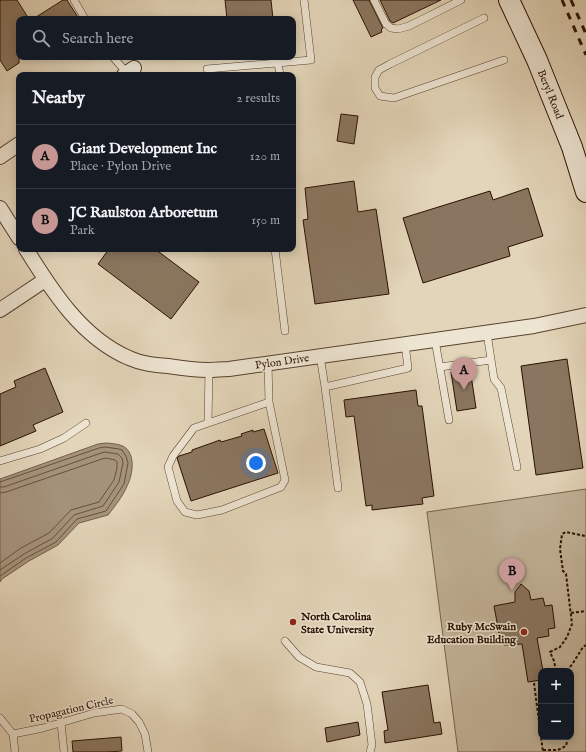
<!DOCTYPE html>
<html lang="en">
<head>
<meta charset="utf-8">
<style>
	body { margin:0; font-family:"IM FELL English",serif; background:#242831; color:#f1f3f6 }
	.controls { position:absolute; right:12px; bottom:12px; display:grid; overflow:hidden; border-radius:8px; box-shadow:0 2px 10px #0003 }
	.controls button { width:36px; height:36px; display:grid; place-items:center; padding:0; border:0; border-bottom:1px solid #363941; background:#171b24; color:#f1f3f6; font:20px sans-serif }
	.you { position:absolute; left:256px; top:463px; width:14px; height:14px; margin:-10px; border:3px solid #fff; border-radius:50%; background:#1a73e8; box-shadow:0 0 0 6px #1a73e833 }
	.badge { display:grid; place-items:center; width:26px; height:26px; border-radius:50%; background:#c59692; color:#111; font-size:13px; font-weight:700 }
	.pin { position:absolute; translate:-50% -33px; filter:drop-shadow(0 1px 2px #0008) }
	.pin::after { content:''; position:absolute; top:21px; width:14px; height:12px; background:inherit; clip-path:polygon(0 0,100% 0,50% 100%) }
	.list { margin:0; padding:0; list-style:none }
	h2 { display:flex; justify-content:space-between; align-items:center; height:52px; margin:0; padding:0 16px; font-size:17px }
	h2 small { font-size:13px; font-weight:400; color:#9ea1a6 }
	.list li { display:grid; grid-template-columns:26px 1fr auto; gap:12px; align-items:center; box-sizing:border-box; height:64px; padding:0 16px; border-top:1px solid #363941 }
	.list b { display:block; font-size:15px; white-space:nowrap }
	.list p { margin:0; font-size:13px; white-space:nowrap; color:#9ea1a6 }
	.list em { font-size:13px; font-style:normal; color:#9ea1a6 }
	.icon { flex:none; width:22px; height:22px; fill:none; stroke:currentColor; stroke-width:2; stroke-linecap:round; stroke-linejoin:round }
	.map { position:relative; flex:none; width:586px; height:752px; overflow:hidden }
	.search { position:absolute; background:#171b24; box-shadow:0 2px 10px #0003; left:16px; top:16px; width:280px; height:44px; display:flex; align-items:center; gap:10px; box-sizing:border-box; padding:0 14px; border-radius:8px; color:#9ea1a6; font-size:15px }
	.panel { position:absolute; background:#171b24; box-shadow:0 2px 10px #0003; left:16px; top:72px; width:280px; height:180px; border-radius:8px }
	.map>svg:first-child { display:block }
	.green { fill:#c3b49a; stroke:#76624d; fill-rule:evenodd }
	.water { fill:#a4927a; stroke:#735e49 }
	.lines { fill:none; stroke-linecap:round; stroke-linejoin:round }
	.shore { stroke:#66513d; stroke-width:1 }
	.building { fill:#8a7660; stroke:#291000 }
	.lane-casing { stroke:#58412e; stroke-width:8 }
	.street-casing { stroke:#58412e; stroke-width:16 }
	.secondary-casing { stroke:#291000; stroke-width:22 }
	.path { stroke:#291000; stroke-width:2; stroke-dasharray:3 2; stroke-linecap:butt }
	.lane { stroke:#ede4d2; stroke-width:7 }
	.street { stroke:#ede4d2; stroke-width:14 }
	.secondary { stroke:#ede4d2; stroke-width:20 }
	.rail { stroke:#291000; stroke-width:3; stroke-dasharray:7 7; stroke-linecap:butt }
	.poi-dot { fill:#8f2418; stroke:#ede4d2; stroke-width:1.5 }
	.labels { text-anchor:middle; stroke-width:3; stroke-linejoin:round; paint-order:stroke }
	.street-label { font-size:11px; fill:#291000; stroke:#ede4d2 }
	.poi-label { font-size:11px; font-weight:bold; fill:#291000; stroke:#ede4d2; text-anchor:start }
</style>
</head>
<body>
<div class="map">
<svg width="586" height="752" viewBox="0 0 586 752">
	<rect width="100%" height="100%" fill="#e3d5b9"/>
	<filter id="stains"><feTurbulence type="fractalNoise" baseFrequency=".005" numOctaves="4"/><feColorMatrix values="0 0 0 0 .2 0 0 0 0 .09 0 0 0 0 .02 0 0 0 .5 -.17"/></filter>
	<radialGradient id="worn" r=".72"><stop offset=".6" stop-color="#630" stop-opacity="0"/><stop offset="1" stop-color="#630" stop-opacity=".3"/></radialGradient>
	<path class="green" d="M 586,489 L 586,752 L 458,752 L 427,512 ZM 541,671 L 571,671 L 571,737 L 541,737 Z"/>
	<path class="water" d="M 105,443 C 110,443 116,444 120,445 C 137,450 133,475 127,486 C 123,496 115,506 108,515 L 79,523 L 58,545 L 29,561 L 2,579 L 0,582 L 0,479 L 98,444 Z"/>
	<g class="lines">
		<path class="shore" d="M 0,482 L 99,448 L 105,447 L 119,449 L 122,450 L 126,456 L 128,463 L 124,484 L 106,511 L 77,519 L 56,542 L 26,558 L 0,576
			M 0,487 L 4,487 L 101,453 L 105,452 L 118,454 L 122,458 L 123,463 L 119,482 L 103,506 L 74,515 L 53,538 L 24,554 L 0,570
			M 0,493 L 6,492 L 102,459 L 106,458 L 115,460 L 117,462 L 117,468 L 114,480 L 99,502 L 71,510 L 49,533 L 21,548 L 0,563"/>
	</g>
	<path class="building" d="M 0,0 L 17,0 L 29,19 L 19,19 L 19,63 L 7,71 L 0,60 Z
		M 63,0 L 67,0 L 79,19 L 33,19 Z
		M 225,0 L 271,0 L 273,19 L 227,19 Z
		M 353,0 L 369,0 L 383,28 L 381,30 L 382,32 L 371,37 Z
		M 380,0 L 441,0 L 393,23 L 390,21 Z
		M 341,114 L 358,116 L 354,144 L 337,141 Z
		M 354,181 L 358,212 L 376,209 L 389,294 L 315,304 L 303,220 L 308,219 L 305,188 Z
		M 528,188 L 543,236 L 508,247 L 510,256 L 423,283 L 403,218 L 490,191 L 493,200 Z
		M 109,249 L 155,249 L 199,282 L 171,319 L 98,264 Z
		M 567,359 L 583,468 L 536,475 L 521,366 Z
		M 45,368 L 63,412 L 33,425 L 36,431 L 0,446 L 0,394 L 16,387 L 14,381 Z
		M 470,369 L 476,408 L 457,411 L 451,372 Z
		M 416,390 L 418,406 L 422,406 L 434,496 L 422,498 L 423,504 L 372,510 L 372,505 L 366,506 L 354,416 L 346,417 L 344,400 Z
		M 264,429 L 278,473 L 191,501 L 177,458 L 179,456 L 192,452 L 192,450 L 209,444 L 220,440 L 221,442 L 242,436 L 241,434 L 253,430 L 253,432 Z
		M 521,584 L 529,591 L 531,600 L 543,598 L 545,606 L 552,605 L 555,628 L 548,629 L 549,636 L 537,638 L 543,671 L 541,671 L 541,680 L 528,682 L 522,644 L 504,645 L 503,643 L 501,644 L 494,606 L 515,602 L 515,592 Z
		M 428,685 L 434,723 L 440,722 L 442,734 L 385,743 L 384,731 L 388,730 L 382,692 Z
		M 358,722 L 360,735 L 327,742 L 325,728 Z
		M 121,737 L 122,751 L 107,752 L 73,752 L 72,741 Z"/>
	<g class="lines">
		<g class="lane-casing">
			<path id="lane" d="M 74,0 L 85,19
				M 374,0 L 386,24 L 391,28 L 398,29 L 409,26 L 461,0
				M 484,18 L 390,64 L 379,70 L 375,77 L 375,88 L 380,96 L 394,98 L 504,60
				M 113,57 L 127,73
				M 278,63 L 280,75
				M 207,69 L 311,60 L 304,0
				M 275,249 L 285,331
				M 487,333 L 494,379 L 501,388 L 517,467
				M 435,340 L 449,420
				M 320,356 L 325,387
				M 268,363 L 269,402 L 285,480 L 281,487 L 222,510 L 197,515 L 185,512 L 177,501 L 168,467 L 173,456 L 194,428 L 269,402
				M 440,367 L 491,360
				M 208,423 L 209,370
				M 0,461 L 40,449 L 64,438 L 86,423
				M 338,488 L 325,387 L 408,368 L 405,344
				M 285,641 L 299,657 L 316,667 L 350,673 L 360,682 L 367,704 L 372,745 L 370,752
				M 0,718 L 13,734
				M 61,723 L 64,752
				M 15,752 L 13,734 L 43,728 L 94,713 L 122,709 L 132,714 L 139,722 L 145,734 L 148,752"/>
		</g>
		<g class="street-casing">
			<path id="street" d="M 124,75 L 134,68
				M 0,157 L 19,144
				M 0,208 L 19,238
				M 26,249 C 52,291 82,338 129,358 C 142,364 155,365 168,366 C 181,368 194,370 208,370 C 215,370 222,369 229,369 L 534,326 L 586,315
				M 0,310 L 45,280"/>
		</g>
		<g class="secondary-casing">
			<path id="secondary" d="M 509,0 L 537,60 L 572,147 L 586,192"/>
		</g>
		<path class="path" d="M 571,613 L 586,611
			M 556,671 L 554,661 L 550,652 L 560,647 L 567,637 L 572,624 L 566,574 L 563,571 L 560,549 L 562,534 L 566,532 L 585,536
			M 567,671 L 573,663 L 583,647 L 586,645
			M 534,683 L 543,752
			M 543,750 L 558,750 L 566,746 L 568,737"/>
		<use href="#lane" class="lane"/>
		<use href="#street" class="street"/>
		<use href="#secondary" class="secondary"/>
		<path class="rail" d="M 562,0 L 586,55
			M 571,0 L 586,34"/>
	</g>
	<g class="poi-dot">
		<circle cx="293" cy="622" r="4"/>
		<circle cx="524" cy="632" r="4"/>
	</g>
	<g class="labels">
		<g class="street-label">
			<text transform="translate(551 94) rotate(68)" y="4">Beryl Road</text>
			<text transform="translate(282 361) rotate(-8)" y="4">Pylon Drive</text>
			<text transform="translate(71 709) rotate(-13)" y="4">Propagation Circle</text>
		</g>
		<g class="poi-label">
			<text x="301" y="620">North Carolina<tspan x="301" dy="13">State University</tspan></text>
			<text x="516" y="630" text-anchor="end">Ruby McSwain<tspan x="516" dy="13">Education Building</tspan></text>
		</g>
	</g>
	<rect width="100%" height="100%" filter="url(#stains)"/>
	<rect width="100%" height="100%" fill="url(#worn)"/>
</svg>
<div class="controls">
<button>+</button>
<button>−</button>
</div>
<div class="you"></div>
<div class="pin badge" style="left:464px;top:390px">A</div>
<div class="pin badge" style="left:512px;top:591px">B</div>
<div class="search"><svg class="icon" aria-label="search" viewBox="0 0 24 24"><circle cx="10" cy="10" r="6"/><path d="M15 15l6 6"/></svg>Search here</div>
<section class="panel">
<h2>Nearby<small>2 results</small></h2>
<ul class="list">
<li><span class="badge">A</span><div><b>Giant Development Inc</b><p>Place · Pylon Drive</p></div><em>120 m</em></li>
<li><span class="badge">B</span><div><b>JC Raulston Arboretum</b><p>Park</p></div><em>150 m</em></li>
</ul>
</section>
</div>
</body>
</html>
